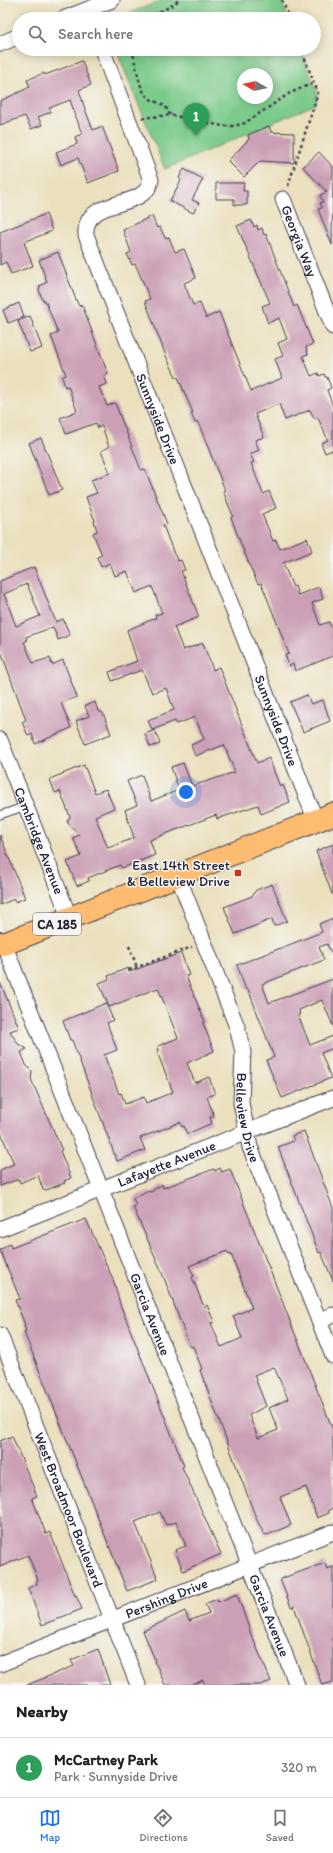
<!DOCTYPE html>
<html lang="en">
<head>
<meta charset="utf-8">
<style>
	body { margin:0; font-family:Itim,sans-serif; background:#f2f2f2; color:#202124 }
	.compass { position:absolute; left:237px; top:68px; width:36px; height:36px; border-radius:50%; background:#fff; box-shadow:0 2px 10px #0003; rotate:279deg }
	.you { position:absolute; left:186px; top:792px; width:14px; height:14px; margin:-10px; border:3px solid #fff; border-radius:50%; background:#1a73e8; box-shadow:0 0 0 6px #1a73e833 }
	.badge { display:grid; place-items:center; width:26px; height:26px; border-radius:50%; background:#1a73e8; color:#fff; font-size:13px; font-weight:700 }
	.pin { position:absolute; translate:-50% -33px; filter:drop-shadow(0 1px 2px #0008) }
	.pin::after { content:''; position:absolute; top:21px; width:14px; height:12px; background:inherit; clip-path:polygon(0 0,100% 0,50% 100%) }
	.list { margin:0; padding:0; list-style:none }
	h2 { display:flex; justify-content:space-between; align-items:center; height:52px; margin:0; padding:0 16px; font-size:17px }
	h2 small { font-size:13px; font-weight:400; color:#757577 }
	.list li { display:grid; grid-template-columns:26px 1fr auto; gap:12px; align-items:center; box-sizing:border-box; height:60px; padding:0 16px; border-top:1px solid #e0e0e0 }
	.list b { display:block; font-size:15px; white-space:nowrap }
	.list p { margin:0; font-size:13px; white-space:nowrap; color:#757577 }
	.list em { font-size:13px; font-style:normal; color:#757577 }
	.icon { flex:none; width:22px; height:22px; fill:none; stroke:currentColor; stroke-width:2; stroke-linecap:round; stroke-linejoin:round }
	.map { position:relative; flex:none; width:333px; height:1685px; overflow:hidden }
	.search { position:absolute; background:#fff; box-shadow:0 2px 10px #0003; left:12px; right:12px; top:12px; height:44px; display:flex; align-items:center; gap:10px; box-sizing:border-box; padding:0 14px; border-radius:22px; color:#757577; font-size:15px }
	.sheet { height:112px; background:#fff }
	nav { display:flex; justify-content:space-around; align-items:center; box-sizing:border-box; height:56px; border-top:1px solid #e0e0e0; background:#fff; font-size:11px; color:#757577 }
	nav a { display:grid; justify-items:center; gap:2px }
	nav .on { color:#1a73e8 }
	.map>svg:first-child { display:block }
	.green { fill:#7dcb8b; stroke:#507663; fill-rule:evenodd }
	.building { fill:#cb9fb6; fill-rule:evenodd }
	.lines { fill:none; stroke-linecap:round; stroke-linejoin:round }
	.service-casing { stroke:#403e4e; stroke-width:9 }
	.minor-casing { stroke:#403e4e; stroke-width:17 }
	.primary-casing { stroke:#403e4e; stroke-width:24 }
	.path { stroke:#403e4e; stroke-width:2.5; stroke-dasharray:3 3; stroke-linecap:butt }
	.service { stroke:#fff; stroke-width:7 }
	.minor { stroke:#fff; stroke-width:15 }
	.primary { stroke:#fdbc6f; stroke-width:22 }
	.poi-dot { fill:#c8321e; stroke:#f6f6f2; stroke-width:1.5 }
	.labels { text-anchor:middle; stroke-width:3; stroke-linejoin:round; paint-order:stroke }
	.shield { fill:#f6f6f2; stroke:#626272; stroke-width:1 }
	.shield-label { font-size:13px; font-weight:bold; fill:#22223b }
	.street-label { font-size:14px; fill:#22223b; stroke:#f6f6f2 }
	.poi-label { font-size:14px; fill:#22223b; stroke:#f6f6f2; text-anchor:end }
</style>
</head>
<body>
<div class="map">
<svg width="333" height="1685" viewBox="0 0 333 1685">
	<rect width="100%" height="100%" fill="#f6f6f2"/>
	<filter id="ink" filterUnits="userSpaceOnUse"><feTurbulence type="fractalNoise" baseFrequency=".025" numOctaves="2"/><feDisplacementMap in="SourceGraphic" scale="8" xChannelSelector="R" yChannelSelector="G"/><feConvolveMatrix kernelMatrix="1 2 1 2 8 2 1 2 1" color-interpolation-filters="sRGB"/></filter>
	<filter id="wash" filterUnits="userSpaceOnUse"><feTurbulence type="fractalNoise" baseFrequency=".012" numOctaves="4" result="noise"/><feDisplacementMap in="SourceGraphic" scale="16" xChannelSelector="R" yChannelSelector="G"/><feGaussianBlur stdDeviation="0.9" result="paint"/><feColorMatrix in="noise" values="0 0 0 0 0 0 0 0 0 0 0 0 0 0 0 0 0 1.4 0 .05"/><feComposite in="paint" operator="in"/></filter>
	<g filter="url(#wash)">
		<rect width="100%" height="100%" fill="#ebe0bd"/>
		<path class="green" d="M 164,0 L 281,0 L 288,19 L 114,19 Z
			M 116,49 L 300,49 L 317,92 L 316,104 L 165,169 ZM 243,74 L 267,74 L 267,98 L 243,98 Z"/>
		<g id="blocks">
			<path class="building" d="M 82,61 L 91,85 L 79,90 L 85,109 L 93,130 L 102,126 L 119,171 L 88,183 L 78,158 L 61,165 L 56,152 L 77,144 L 75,137 L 82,134 L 70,100 L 49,108 L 51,112 L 38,117 L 42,125 L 31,129 L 25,116 L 0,125 L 0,101 L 30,87 L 27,80 L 44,73 L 45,75 Z
				M 269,126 L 271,132 L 294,133 L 294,163 L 260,161 L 244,177 L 228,161 L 249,139 L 248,135 Z
				M 319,152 L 333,167 L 332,245 L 318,209 L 322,208 L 320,203 L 323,202 L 320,195 L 327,192 L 303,167 Z
				M 184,169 L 203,179 L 192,200 L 199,203 L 193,213 L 170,201 L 181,180 L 179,178 Z
				M 216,183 L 244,183 L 243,191 L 247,191 L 247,205 L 234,205 L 234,199 L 216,199 Z
				M 46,214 L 52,231 L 24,242 L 33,266 L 11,274 L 6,262 L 0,265 L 0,232 Z
				M 152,216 L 157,228 L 160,227 L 165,238 L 169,237 L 175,252 L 184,249 L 196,278 L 184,283 L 193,305 L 200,303 L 206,318 L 219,312 L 251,391 L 282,378 L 275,359 L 283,356 L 278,343 L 287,339 L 279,318 L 268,323 L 262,306 L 270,303 L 237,226 L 251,220 L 254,227 L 257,225 L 258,230 L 262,228 L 264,235 L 266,234 L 294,307 L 297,305 L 313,344 L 306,347 L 308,354 L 303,356 L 311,376 L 318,373 L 319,376 L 324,374 L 325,377 L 327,377 L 331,388 L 327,390 L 333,406 L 333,453 L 332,450 L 325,453 L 321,443 L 328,440 L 318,418 L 314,418 L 310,410 L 285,420 L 279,404 L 255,414 L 264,437 L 255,440 L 259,450 L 250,454 L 254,462 L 251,463 L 263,494 L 269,491 L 276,508 L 262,514 L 273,541 L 276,540 L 280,549 L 307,538 L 312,551 L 283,563 L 293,587 L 295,586 L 298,595 L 319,587 L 323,599 L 312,603 L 320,625 L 329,622 L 333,631 L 333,656 L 295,671 L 293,664 L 289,666 L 285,655 L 289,654 L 264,590 L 261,583 L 258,584 L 251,569 L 237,534 L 231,517 L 233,516 L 223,491 L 225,490 L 213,460 L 198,422 L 195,423 L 191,413 L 193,413 L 178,377 L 176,377 L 166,356 L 145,301 L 150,299 L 137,268 L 135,264 L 132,265 L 127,254 L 131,252 L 123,230 Z
				M 58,252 L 76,300 L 79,306 L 82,305 L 108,374 L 104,376 L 107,384 L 99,387 L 107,406 L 115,403 L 141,470 L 145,469 L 167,524 L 163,525 L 174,554 L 178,561 L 181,560 L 185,570 L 181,571 L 199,617 L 174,627 L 183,650 L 203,643 L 213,670 L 219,667 L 257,763 L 269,758 L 280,787 L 283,785 L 290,802 L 261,814 L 258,805 L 217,819 L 216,815 L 173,831 L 150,840 L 155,855 L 122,868 L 120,865 L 88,878 L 89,881 L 77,886 L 67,862 L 81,856 L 73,838 L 79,835 L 67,822 L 70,817 L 60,791 L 55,793 L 50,779 L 84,765 L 95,793 L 106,789 L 114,808 L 95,816 L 108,848 L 134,838 L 125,810 L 137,805 L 127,781 L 142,775 L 151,801 L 179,790 L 171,767 L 183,763 L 192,786 L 235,772 L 224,745 L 195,756 L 191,745 L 204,739 L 195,717 L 177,724 L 175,721 L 152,730 L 148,720 L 174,710 L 166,688 L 152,693 L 142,670 L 112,681 L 109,672 L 137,661 L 127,630 L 156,618 L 155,615 L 162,613 L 152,586 L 136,593 L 127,571 L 115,576 L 110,563 L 101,567 L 97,557 L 102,555 L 93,533 L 97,531 L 94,521 L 95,521 L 86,497 L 97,493 L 91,480 L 110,473 L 101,451 L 109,447 L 102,426 L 98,428 L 96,423 L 66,434 L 60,418 L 77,411 L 68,386 L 65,387 L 62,377 L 66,375 L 51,336 L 58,333 L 45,300 L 43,301 L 39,290 L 40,286 L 47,282 L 39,260 Z
				M 19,303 L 24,317 L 8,323 L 3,310 Z
				M 30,316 L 42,348 L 30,352 L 18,321 Z
				M 41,438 L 62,490 L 49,495 L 29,443 Z
				M 34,567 L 56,622 L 63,619 L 70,635 L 58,640 L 53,627 L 26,637 L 27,641 L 24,642 L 33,663 L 50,658 L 52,665 L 63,660 L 77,697 L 61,703 L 71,728 L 35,744 L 32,734 L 28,736 L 22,722 L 26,720 L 0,649 L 0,581 ZM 27,584 L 40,616 L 16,626 L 4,594 Z
				M 307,695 L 311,704 L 323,700 L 330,721 L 303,732 L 290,702 Z
				M 95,702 L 98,711 L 103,713 L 111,734 L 85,744 L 76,721 L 89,716 L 85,706 Z
				M 155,730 L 160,744 L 150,747 L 145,734 Z
				M 0,835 L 25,898 L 15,902 L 14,899 L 0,905 Z
				M 333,844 L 333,894 L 332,894 L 316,851 Z
				M 272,884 L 287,921 L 274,926 L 272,919 L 235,934 L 224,907 L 252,896 L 256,890 Z
				M 333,918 L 333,957 L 327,944 L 319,947 L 324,960 L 262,984 L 269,1003 L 333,979 L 333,1026 L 322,1000 L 299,1010 L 300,1014 L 298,1015 L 310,1045 L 333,1036 L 333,1048 L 321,1053 L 331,1078 L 282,1098 L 266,1060 L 274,1057 L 248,989 L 246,990 L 237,965 L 322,932 L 319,924 Z
				M 181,953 L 189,975 L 186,976 L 205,1022 L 203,1023 L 214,1051 L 187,1063 L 195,1083 L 209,1077 L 215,1094 L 207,1097 L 214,1116 L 210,1117 L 212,1123 L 187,1134 L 184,1126 L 182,1127 L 180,1122 L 158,1131 L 140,1138 L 145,1150 L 117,1161 L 72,1040 L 70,1040 L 63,1021 L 106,1003 L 113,1020 L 107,1023 L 117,1050 L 104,1055 L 119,1094 L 121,1093 L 125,1104 L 144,1097 L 146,1103 L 173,1092 L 157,1052 L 159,1051 L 158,1046 L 178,1038 L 158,988 L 109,1007 L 99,983 L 109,979 L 108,976 L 128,968 L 129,972 Z
				M 0,982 L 19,1028 L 10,1031 L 18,1044 L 27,1049 L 21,1052 L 26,1065 L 32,1071 L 31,1079 L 62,1150 L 60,1151 L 71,1178 L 64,1181 L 65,1183 L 46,1190 L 43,1190 L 38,1175 L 20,1183 L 19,1179 L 0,1186 L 0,1170 L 14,1164 L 0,1131 Z
				M 304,1131 L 333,1208 L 333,1281 L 321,1252 L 319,1253 L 278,1147 L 294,1141 L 292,1136 Z
				M 220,1168 L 222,1172 L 230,1169 L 333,1430 L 333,1508 L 328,1510 L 329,1513 L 317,1518 L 306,1487 L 280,1497 L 291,1525 L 267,1535 L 264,1534 L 256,1518 L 200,1370 L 202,1369 L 193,1346 L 190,1347 L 161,1270 L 133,1207 L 136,1206 L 133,1198 L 147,1191 L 151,1192 L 162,1184 L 163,1188 L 214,1169 L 215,1171 ZM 227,1251 L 229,1255 L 231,1254 L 252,1308 L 233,1316 L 242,1338 L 221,1347 L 211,1323 L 214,1322 L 207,1305 L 204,1307 L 192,1277 L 194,1276 L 189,1266 ZM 274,1367 L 288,1399 L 269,1408 L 278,1430 L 258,1438 L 249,1415 L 266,1406 L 254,1375 Z
				M 86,1219 L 114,1282 L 120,1304 L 184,1466 L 182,1467 L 221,1554 L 183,1571 L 175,1550 L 186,1546 L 176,1522 L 166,1525 L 160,1512 L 135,1522 L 158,1579 L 127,1591 L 24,1332 L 26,1331 L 24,1326 L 25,1325 L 15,1300 L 20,1299 L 0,1250 L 10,1244 L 11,1248 Z
				M 12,1436 L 37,1496 L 32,1498 L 46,1534 L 50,1532 L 75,1596 L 76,1595 L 82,1609 L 42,1625 L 28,1588 L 37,1584 L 36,1581 L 38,1580 L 28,1555 L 0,1567 L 0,1441 Z
				M 325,1563 L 327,1569 L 333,1567 L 333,1682 L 322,1685 L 294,1606 L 291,1607 L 280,1579 Z
				M 237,1594 L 251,1634 L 271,1681 L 260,1685 L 205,1685 L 203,1680 L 192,1685 L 165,1685 L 157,1666 L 154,1662 L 155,1660 L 143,1631 L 185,1611 L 189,1621 L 209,1613 L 205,1604 L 217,1599 L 218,1602 Z
				M 98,1649 L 110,1685 L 27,1685 L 74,1666 L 71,1660 Z"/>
		</g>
	</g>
	<g filter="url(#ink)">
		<use href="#blocks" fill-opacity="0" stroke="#403e4e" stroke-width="1"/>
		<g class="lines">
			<g class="service-casing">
				<path id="service" d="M 0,815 L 26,806"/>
			</g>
			<g class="minor-casing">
				<g id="minor">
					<path d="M 63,19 L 112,0"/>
					<path d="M 0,44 L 19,36"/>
					<path id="s1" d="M 102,49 L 151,180 C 146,212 83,195 86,235 L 316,821"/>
					<path id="s2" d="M 283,199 L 333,327"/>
					<path id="s3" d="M 0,740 L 70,919"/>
					<path id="s4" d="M 178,876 L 237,1027 L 243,1052 L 241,1103 L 250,1147 L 333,1356"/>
					<path id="s5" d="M 4,944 L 297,1685"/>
					<path id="s6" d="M 0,1229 L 333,1098"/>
					<path d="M 319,1321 L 333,1315"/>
					<path id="s7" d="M 0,1335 L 138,1685"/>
					<path id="s8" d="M 0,1664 L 333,1532"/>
				</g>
			</g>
			<g class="primary-casing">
				<path id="primary" d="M 0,943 L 4,944 L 333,814"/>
			</g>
			<path class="path" d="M 282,0 L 290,19
				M 131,19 L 155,14 L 171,6 L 179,0
				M 132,49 C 135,60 139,87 145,94 C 153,105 164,99 170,115
				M 142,118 L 170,115 L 223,126 L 234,126 L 245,123 L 290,93 L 314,83
				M 288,186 L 318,93 L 301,49
				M 129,946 L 137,967
				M 129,970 L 192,947"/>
			<use href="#service" class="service"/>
			<use href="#minor" class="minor"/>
			<use href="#primary" class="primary"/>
		</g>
	</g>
	<rect class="poi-dot" x="234" y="869" width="8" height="8" rx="2"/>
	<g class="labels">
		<rect class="shield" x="33" y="913" width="48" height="22" rx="3"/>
		<g class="shield-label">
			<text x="57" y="929">CA 185</text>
		</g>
		<g class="street-label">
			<text dy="5" stroke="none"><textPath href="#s2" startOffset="45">Georgia Way</textPath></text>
			<text dy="5" stroke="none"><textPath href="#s1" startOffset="430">Sunnyside Drive</textPath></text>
			<text dy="5" stroke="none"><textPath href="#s1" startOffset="754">Sunnyside Drive</textPath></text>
			<text dy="5" stroke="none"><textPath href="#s3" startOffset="108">Cambridge Avenue</textPath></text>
			<text dy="5" stroke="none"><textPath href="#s4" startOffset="254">Belleview Drive</textPath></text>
			<text dy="5" stroke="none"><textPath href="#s6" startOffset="179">Lafayette Avenue</textPath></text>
			<text dy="5" stroke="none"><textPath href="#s5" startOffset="398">Garcia Avenue</textPath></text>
			<text dy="5" stroke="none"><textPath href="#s7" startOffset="188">West Broadmoor Boulevard</textPath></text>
			<text dy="5" stroke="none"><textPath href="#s8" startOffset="179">Pershing Drive</textPath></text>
			<text dy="5" stroke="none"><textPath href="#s5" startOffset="722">Garcia Avenue</textPath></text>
		</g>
		<g class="poi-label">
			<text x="230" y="870">East 14th Street<tspan x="230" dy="16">&amp; Belleview Drive</tspan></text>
		</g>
	</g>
</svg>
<svg class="compass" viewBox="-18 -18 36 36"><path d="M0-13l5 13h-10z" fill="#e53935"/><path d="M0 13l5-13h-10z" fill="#757577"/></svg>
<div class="you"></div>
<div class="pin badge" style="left:196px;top:136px;background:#2e9e5b">1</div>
<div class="search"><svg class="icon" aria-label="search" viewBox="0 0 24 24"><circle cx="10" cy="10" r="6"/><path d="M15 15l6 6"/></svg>Search here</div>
</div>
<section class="sheet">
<h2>Nearby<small></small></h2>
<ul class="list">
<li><span class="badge" style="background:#2e9e5b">1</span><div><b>McCartney Park</b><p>Park · Sunnyside Drive</p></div><em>320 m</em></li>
</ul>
</section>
<nav>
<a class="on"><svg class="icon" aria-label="map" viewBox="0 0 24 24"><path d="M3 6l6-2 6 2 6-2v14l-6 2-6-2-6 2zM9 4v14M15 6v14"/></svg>Map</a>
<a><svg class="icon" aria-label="directions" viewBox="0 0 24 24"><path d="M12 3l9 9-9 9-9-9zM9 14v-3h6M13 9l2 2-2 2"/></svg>Directions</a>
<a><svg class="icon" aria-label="saved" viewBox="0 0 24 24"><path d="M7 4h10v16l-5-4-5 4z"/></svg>Saved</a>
</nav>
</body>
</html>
